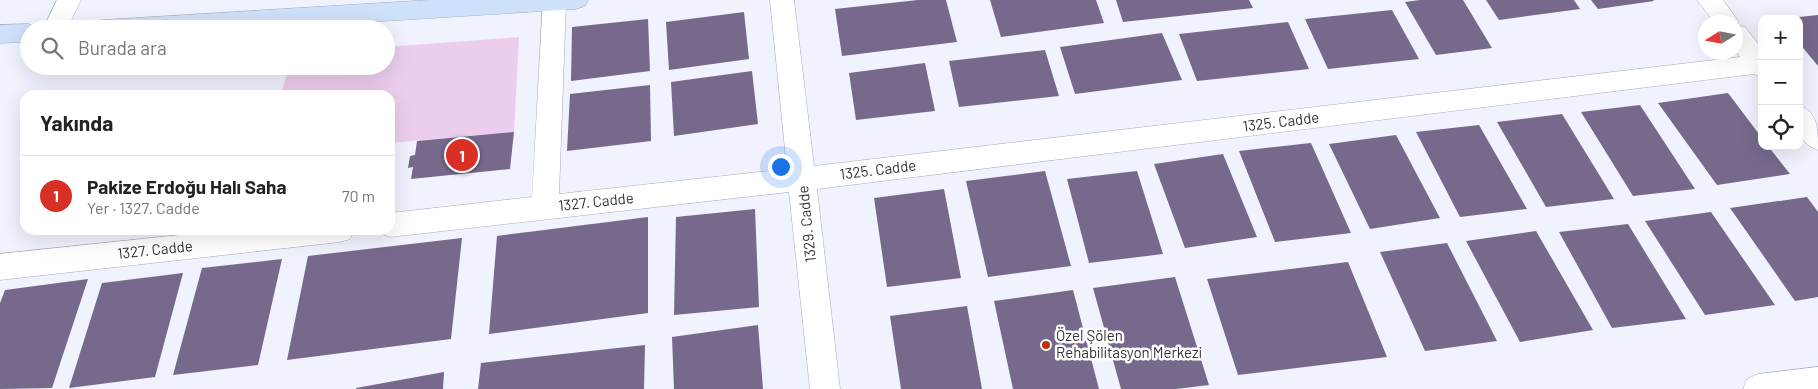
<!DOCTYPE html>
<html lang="tr">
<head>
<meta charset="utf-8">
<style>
	body { margin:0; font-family:Barlow,sans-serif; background:#f2f2f2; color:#222 }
	.controls { position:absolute; right:15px; top:15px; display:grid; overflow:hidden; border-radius:10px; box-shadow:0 5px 20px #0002 }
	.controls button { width:45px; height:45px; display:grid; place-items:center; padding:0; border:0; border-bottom:1px solid #e0e0e0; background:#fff; color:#222; font:25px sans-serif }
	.compass { position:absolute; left:1698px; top:15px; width:45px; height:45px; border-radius:50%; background:#fff; box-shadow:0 5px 20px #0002; rotate:259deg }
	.you { position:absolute; left:780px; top:166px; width:18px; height:18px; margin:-12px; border:4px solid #fff; border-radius:50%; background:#1a73e8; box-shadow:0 0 0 8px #1a73e833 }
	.badge { display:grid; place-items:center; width:32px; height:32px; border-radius:50%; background:#d93025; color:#fff; font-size:16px; font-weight:700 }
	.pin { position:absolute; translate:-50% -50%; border:2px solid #fff; box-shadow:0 1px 5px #0006 }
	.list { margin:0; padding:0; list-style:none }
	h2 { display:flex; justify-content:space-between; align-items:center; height:65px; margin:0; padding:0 20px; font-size:21px }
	h2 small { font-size:16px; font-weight:400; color:#767676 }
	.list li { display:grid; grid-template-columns:32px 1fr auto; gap:15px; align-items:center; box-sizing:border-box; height:80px; padding:0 20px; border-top:1px solid #e0e0e0 }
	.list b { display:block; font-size:19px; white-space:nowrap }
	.list p { margin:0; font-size:16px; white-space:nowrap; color:#767676 }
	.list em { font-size:16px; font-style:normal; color:#767676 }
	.icon { flex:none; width:28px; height:28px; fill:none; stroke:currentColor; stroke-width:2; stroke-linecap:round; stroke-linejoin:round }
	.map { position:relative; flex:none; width:1818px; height:389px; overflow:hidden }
	.search { position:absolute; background:#fff; box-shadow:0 5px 20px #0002; left:20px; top:20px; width:375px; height:55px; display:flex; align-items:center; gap:12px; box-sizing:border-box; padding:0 18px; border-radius:28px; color:#767676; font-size:19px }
	.panel { position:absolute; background:#fff; box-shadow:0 5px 20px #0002; left:20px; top:90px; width:375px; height:145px; border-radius:15px }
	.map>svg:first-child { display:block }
	.green { fill:#eccded }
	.building { fill:#76698c }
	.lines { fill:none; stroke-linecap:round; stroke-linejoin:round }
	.minor-casing { stroke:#a7aabb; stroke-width:1 }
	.secondary-casing { stroke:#a7aabb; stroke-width:1 }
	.minor { fill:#fff; fill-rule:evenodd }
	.secondary { fill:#cee1fa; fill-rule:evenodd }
	.poi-dot { fill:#bc320c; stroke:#fff; stroke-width:2 }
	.labels { text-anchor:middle; stroke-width:5; stroke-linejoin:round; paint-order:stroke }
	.street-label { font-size:15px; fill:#33343b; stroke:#fff }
	.poi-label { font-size:15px; fill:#33343b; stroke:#fff; text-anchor:start }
</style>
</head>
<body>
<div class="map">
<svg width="1818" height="389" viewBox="0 0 1818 389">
	<rect width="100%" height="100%" fill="#f0f2fd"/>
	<path class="green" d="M 519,37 L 514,132 L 390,143 L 390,95 L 281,95 L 289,66 L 386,66 L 386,47 Z"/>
	<path class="building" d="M 918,0 L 946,0 L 957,42 L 842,56 L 835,9 Z
		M 990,0 L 1096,0 L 1104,23 L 1001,37 Z
		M 1116,0 L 1249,0 L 1253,8 L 1123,22 Z
		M 1420,0 L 1463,0 L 1492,48 L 1436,55 L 1405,2 Z
		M 1486,0 L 1574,0 L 1580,9 L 1499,20 Z
		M 1591,0 L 1653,0 L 1654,1 L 1598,9 Z
		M 1392,10 L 1419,59 L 1328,69 L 1305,19 Z
		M 744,12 L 749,59 L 669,70 L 666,22 Z
		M 1818,15 L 1818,66 L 1799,43 L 1799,17 Z
		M 648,19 L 650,71 L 571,81 L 572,27 Z
		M 1288,22 L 1309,69 L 1197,81 L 1179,34 Z
		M 1162,33 L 1182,80 L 1075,94 L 1060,47 Z
		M 1045,50 L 1059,96 L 959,107 L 949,61 Z
		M 925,63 L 935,111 L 856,120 L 849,73 Z
		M 752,71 L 758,124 L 674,136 L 671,82 Z
		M 650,85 L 651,141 L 567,151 L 570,94 Z
		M 1728,93 L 1762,138 L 1762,146 L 1768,146 L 1790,174 L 1717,185 L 1658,103 Z
		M 1640,105 L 1695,189 L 1633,196 L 1581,112 Z
		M 1562,114 L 1614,199 L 1546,207 L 1497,122 Z
		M 1479,125 L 1527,209 L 1460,217 L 1416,132 Z
		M 514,132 L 510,169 L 411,179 L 413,167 L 408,168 L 410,156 L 415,155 L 417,141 Z
		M 1396,135 L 1440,218 L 1370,229 L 1329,144 Z
		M 1311,143 L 1351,233 L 1275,242 L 1239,151 Z
		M 1223,154 L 1257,237 L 1185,248 L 1154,164 Z
		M 1045,171 L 1071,266 L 988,277 L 966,181 Z
		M 1137,171 L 1163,254 L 1089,263 L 1067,179 Z
		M 944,189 L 961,278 L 887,287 L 874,198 Z
		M 1807,197 L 1818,212 L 1818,297 L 1795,301 L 1730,208 Z
		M 755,209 L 759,307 L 674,315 L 676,217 Z
		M 1711,212 L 1775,305 L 1705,315 L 1645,221 Z
		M 648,217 L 648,313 L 489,334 L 497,236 Z
		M 1628,224 L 1686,319 L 1612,328 L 1559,232 Z
		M 1536,231 L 1593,330 L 1520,342 L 1466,241 Z
		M 462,238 L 451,339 L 287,360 L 308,256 Z
		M 1447,243 L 1497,341 L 1425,351 L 1380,252 Z
		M 282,259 L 258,365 L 173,375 L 202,268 Z
		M 1348,262 L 1387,357 L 1238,375 L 1207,279 Z
		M 183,273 L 155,377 L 69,388 L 102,283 Z
		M 1175,277 L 1209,385 L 1176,389 L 1121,389 L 1093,288 Z
		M 88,279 L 52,388 L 0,389 L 0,303 L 5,290 Z
		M 1073,290 L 1099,389 L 1013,389 L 994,301 Z
		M 967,306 L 982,389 L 901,389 L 890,316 Z
		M 758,325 L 763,389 L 674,389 L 672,337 Z
		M 645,345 L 644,389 L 478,389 L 481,363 Z
		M 444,372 L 443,389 L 356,389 L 356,388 Z"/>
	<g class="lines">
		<g class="minor-casing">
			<path id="minor" d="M 57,0 L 81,0 L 67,29 L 43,29 Z
				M 543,0 L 565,0 L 566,2 L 559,194 L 787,169 L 770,0 L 794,0 L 814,166 L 1740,57 L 1736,51 L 1736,22 L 1714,22 L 1697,0 L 1723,0 L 1739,22 L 1737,25 L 1745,27 L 1762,49 L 1762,77 L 1754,74 L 817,189 L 840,389 L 810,389 L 789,192 L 390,237 L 380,233 L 378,230 L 390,230 L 390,213 L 532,197 Z
				M 1799,105 C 1818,112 1818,129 1818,150 C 1795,142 1799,125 1799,105 Z
				M 227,230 L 354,230 L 350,239 L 340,242 L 0,280 L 0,254 Z
				M 1818,367 L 1818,389 L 1743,389 L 1747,379 L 1758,374 Z"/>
		</g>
		<g class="secondary-casing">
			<path id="secondary" d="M 430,0 L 588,0 L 585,6 L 576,9 L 256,29 L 91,29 L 94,22 L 103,20 Z
				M 29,24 L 39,29 L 29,29 L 29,42 L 0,43 L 0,25 Z"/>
		</g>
		<use href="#minor" class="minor"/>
		<use href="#secondary" class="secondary"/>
	</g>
	<circle class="poi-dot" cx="1046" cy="345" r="5"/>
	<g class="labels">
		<g class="street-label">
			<text transform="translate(1281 122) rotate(-7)" y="5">1325. Cadde</text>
			<text transform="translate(878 170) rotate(-7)" y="5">1325. Cadde</text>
			<text transform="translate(596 202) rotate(-6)" y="5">1327. Cadde</text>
			<text transform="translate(807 224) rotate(-96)" y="5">1329. Cadde</text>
			<text transform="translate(155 250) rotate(-6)" y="5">1327. Cadde</text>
		</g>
		<g class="poi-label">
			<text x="1056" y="341">Özel Şölen<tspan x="1056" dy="17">Rehabilitasyon Merkezi</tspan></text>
		</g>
	</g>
</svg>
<div class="controls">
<button>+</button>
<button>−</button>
<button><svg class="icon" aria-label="locate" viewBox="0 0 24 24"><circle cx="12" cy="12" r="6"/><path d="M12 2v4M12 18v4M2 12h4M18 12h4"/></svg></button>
</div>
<svg class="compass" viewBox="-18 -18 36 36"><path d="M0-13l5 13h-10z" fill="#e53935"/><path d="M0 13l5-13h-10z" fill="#767676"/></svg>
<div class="you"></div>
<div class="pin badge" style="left:462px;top:155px">1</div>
<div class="search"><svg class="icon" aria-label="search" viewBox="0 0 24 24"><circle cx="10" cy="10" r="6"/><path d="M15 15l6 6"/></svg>Burada ara</div>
<section class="panel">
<h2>Yakında<small></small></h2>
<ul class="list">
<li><span class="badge">1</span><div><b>Pakize Erdoğu Halı Saha</b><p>Yer · 1327. Cadde</p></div><em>70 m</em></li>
</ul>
</section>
</div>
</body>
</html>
